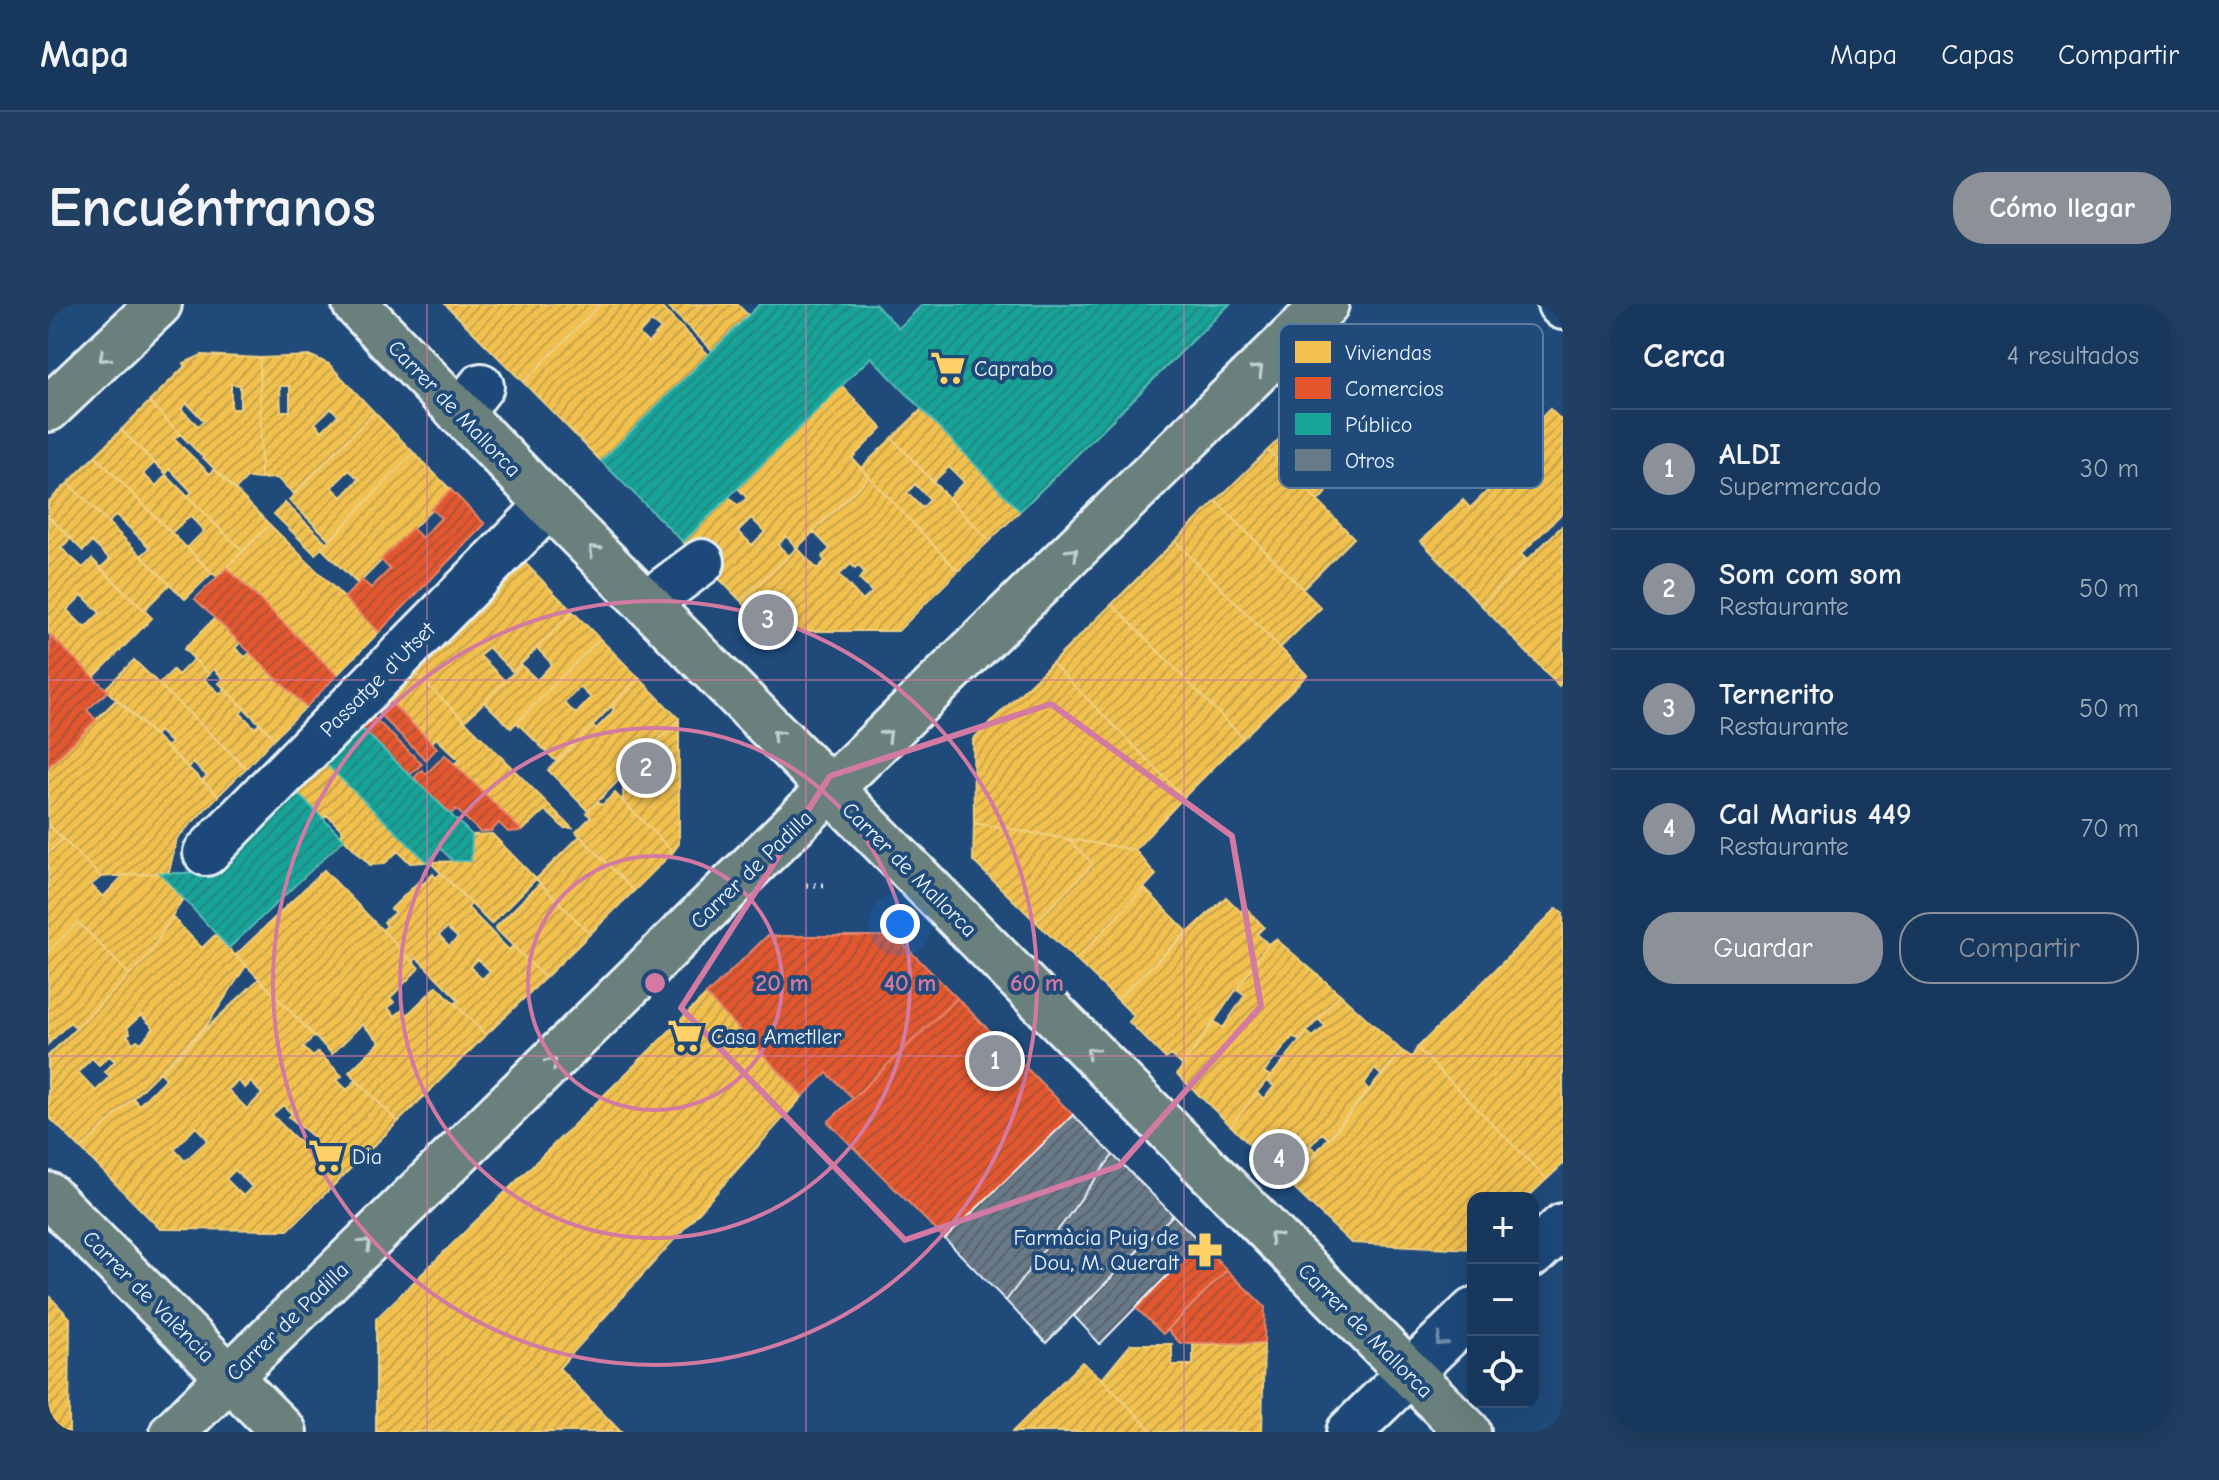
<!DOCTYPE html>
<html lang="es">
<head>
<meta charset="utf-8">
<style>
	body { margin:0; font-family:"Comic Neue",sans-serif; background:#203f62; color:#f1f3f6 }
	.controls { position:absolute; right:24px; bottom:24px; display:grid; overflow:hidden; border-radius:16px; box-shadow:0 8px 32px #0002 }
	.controls button { width:72px; height:72px; display:grid; place-items:center; padding:0; border:0; border-bottom:2px solid #365272; background:#17385c; color:#f1f3f6; font:40px sans-serif }
	.you { position:absolute; left:852px; top:620px; width:28px; height:28px; margin:-20px; border:6px solid #fff; border-radius:50%; background:#1a73e8; box-shadow:0 0 0 12px #1a73e833 }
	.badge { display:grid; place-items:center; width:52px; height:52px; border-radius:50%; background:#8c9099; color:#fff; font-size:26px; font-weight:700 }
	.pin { position:absolute; translate:-50% -50%; border:4px solid #fff; box-shadow:0 2px 8px #0006 }
	.list { margin:0; padding:0; list-style:none }
	h2 { display:flex; justify-content:space-between; align-items:center; height:104px; margin:0; padding:0 32px; font-size:34px }
	h2 small { font-size:26px; font-weight:400; color:#9eacbb }
	.list li { display:grid; grid-template-columns:52px 1fr auto; gap:24px; align-items:center; box-sizing:border-box; height:120px; padding:0 32px; border-top:2px solid #365272 }
	.list b { display:block; font-size:30px; white-space:nowrap }
	.list p { margin:0; font-size:26px; white-space:nowrap; color:#9eacbb }
	.list em { font-size:26px; font-style:normal; color:#9eacbb }
	.actions { display:flex; gap:16px; padding:24px 32px }
	.actions a { flex:1; padding:18px 0; border:2px solid #8c9099; border-radius:32px; text-align:center; font-size:28px; color:#8c9099 }
	.actions .main { background:#8c9099; color:#fff }
	.icon { flex:none; width:44px; height:44px; fill:none; stroke:currentColor; stroke-width:2; stroke-linecap:round; stroke-linejoin:round }
	.map { position:relative; flex:none; width:1515px; height:1128px; overflow:hidden; border-radius:32px }
	header { display:flex; align-items:center; gap:48px; box-sizing:border-box; height:112px; padding:0 40px; background:#17385c; border-bottom:2px solid #365272 }
	header strong { font-size:38px }
	nav { display:flex; gap:44px; margin-inline-start:auto; font-size:28px }
	.intro { display:flex; align-items:center; justify-content:space-between; box-sizing:border-box; height:192px; padding:0 48px }
	h1 { margin:0; font-size:56px }
	.button { padding:20px 36px; border-radius:32px; background:#8c9099; color:#fff; font-size:28px; font-weight:700 }
	main { display:flex; gap:48px; padding:0 48px }
	aside { flex:1; background:#17385c; border-radius:32px; box-shadow:0 8px 32px #0002 }
	.map>svg:first-child { display:block }
	.homes { fill:url(#homes-hatch); stroke:#efcf81; stroke-width:2; fill-rule:evenodd }
	.shops { fill:url(#shops-hatch); stroke:#e5856b; stroke-width:2 }
	.public { fill:url(#public-hatch); stroke:#56bab5; stroke-width:2 }
	.building { fill:url(#building-hatch); stroke:#e8f1f8; stroke-width:2 }
	.lines { fill:none; stroke-linecap:round; stroke-linejoin:round }
	.minor-casing { stroke:#e8f1f8; stroke-width:50 }
	.major-casing { stroke:#e8f1f8; stroke-width:50 }
	.path { stroke:#e8f1f8; stroke-width:5; stroke-dasharray:2 6; stroke-linecap:butt }
	.minor { stroke:#1f4a7a; stroke-width:44 }
	.major { stroke:#6a807c; stroke-width:44 }
	.oneway { stroke:#c2cfd3 }
	.oneway2 { stroke:#6f8dac }
	.marked { fill:none; stroke:#d37aa2; stroke-width:6; stroke-linejoin:round }
	.grid { fill:none; stroke:#d37aa2; stroke-width:2; stroke-opacity:0.55 }
	.ring { fill:none; stroke:#d37aa2; stroke-width:4 }
	.labels { text-anchor:middle; stroke-width:8; stroke-linejoin:round; paint-order:stroke }
	.poi-label { font-size:22px; fill:#e8f1f8; stroke:#1f4a7a; text-anchor:start }
	.street-label { font-size:22px; fill:#e8f1f8; stroke:#1f4a7a }
	.key { fill:#1f4a7a; stroke:#5b7ca0; stroke-width:2 }
	.key-label { font-size:22px; fill:#e8f1f8 }
	.centre { fill:#d37aa2; stroke:#1f4a7a; stroke-width:4 }
	.ring-label { font-size:24px; text-anchor:middle; font-weight:bold; fill:#d37aa2; stroke:#1f4a7a; stroke-width:8; stroke-linejoin:round; paint-order:stroke }
</style>
</head>
<body>
<header>
<strong>Mapa</strong>
<nav><a>Mapa</a><a>Capas</a><a>Compartir</a></nav>
</header>
<div class="intro"><h1>Encuéntranos</h1><a class="button">Cómo llegar</a></div>
<main>
<div class="map">
<svg width="1515" height="1128" viewBox="0 0 1515 1128">
	<defs>
		<pattern id="homes-hatch" width="6" height="6" patternUnits="userSpaceOnUse" patternTransform="scale(2)"><rect width="6" height="6" fill="#f2c14e"/><path d="M-1 1l2-2M0 6l6-6M5 7l2-2" fill="none" stroke="#c7a34d"/></pattern>
		<pattern id="shops-hatch" width="6" height="6" patternUnits="userSpaceOnUse" patternTransform="scale(2)"><rect width="6" height="6" fill="#e4572e"/><path d="M-1 1l2-2M0 6l6-6M5 7l2-2" fill="none" stroke="#ad5238"/></pattern>
		<pattern id="public-hatch" width="6" height="6" patternUnits="userSpaceOnUse" patternTransform="scale(2)"><rect width="6" height="6" fill="#17a398"/><path d="M-1 1l2-2M0 6l6-6M5 7l2-2" fill="none" stroke="#258881"/></pattern>
		<pattern id="building-hatch" width="6" height="6" patternUnits="userSpaceOnUse" patternTransform="scale(2)"><rect width="6" height="6" fill="#687988"/><path d="M-1 1l2-2M0 6l6-6M5 7l2-2" fill="none" stroke="#59636c"/></pattern>
	</defs>
	<rect width="100%" height="100%" fill="#1f4a7a"/>
	<filter id="ink" filterUnits="userSpaceOnUse"><feTurbulence type="fractalNoise" baseFrequency=".0125" numOctaves="2"/><feDisplacementMap in="SourceGraphic" scale="16" xChannelSelector="R" yChannelSelector="G"/><feConvolveMatrix kernelMatrix="1 2 1 2 8 2 1 2 1" color-interpolation-filters="sRGB"/></filter>
	<g filter="url(#ink)">
		<path class="homes" d="M 397,0 L 553,0 L 475,78 Z
			M 552,0 L 610,0 L 661,51 L 553,157 L 475,78 ZM 603,17 L 613,25 L 600,39 L 591,30 Z
			M 617,0 L 689,0 L 700,11 L 665,47 Z
			M 154,51 L 212,54 L 213,175 L 199,174 L 187,186 L 101,98 L 137,62 L 136,59 ZM 183,80 L 192,81 L 192,105 L 183,105 ZM 139,99 L 156,117 L 150,122 L 133,105 Z
			M 263,52 L 281,60 L 326,108 L 246,190 L 229,174 L 213,175 L 212,54 ZM 232,82 L 242,82 L 242,107 L 233,107 ZM 283,104 L 290,111 L 274,127 L 267,119 Z
			M 794,82 L 834,124 L 804,154 L 821,173 L 749,244 L 738,232 L 730,241 L 741,252 L 693,297 L 635,238 L 681,193 L 690,202 L 699,194 L 690,184 ZM 703,214 L 717,228 L 704,241 L 690,227 Z
			M 101,98 L 132,130 L 126,135 L 162,170 L 167,165 L 222,221 L 195,247 L 139,193 L 144,188 L 122,165 L 118,170 L 73,126 Z
			M 874,105 L 972,207 L 941,237 L 900,194 L 916,178 L 901,163 L 885,178 L 844,134 Z
			M 1502,105 L 1515,118 L 1515,208 L 1473,250 L 1479,256 L 1433,301 L 1373,237 L 1415,196 L 1422,204 L 1470,157 L 1460,147 Z
			M 326,108 L 366,149 L 282,236 L 241,196 ZM 301,166 L 311,175 L 294,193 L 284,183 Z
			M 1258,109 L 1307,159 L 1270,197 L 1220,146 Z
			M 73,126 L 106,159 L 95,170 L 108,182 L 118,171 L 195,247 L 169,273 L 139,244 L 156,227 L 142,212 L 123,229 L 47,152 Z
			M 844,134 L 941,237 L 910,267 L 813,164 ZM 867,180 L 882,196 L 874,204 L 859,189 Z
			M 1220,146 L 1306,234 L 1255,285 L 1168,197 Z
			M 366,149 L 403,186 L 310,280 L 273,244 Z
			M 47,152 L 164,269 L 137,295 L 93,252 L 102,244 L 68,211 L 60,219 L 20,179 Z
			M 821,173 L 910,267 L 850,327 L 722,327 L 693,297 L 749,244 L 769,265 L 777,257 L 774,253 L 782,245 L 765,227 ZM 803,260 L 807,264 L 810,261 L 817,269 L 811,275 L 824,288 L 815,297 L 791,271 Z
			M 20,179 L 122,280 L 96,306 L 52,264 L 62,255 L 44,238 L 35,247 L 0,212 L 0,198 Z
			M 1168,197 L 1273,304 L 1232,344 L 1127,237 Z
			M 237,199 L 279,239 L 267,250 L 226,210 Z
			M 0,212 L 23,234 L 13,244 L 35,264 L 44,255 L 104,314 L 45,374 L 0,329 ZM 34,291 L 52,309 L 37,324 L 19,306 Z
			M 222,221 L 331,328 L 289,371 L 179,264 Z
			M 1515,221 L 1515,377 L 1511,382 L 1433,301 Z
			M 1127,237 L 1259,371 L 1195,434 L 1064,300 Z
			M 473,255 L 525,308 L 465,368 L 440,343 L 432,352 L 457,377 L 417,417 L 364,366 Z
			M 1064,300 L 1195,434 L 1136,493 L 1004,359 Z
			M 525,308 L 552,335 L 463,424 L 436,398 L 473,361 L 489,376 L 504,360 L 489,344 Z
			M 167,314 L 192,339 L 187,344 L 197,353 L 202,349 L 258,403 L 226,434 L 171,379 L 176,375 L 166,365 L 161,370 L 136,345 Z
			M 552,335 L 591,374 L 509,458 L 469,419 ZM 532,383 L 543,394 L 528,410 L 516,399 Z
			M 146,355 L 161,370 L 156,375 L 172,390 L 177,385 L 197,404 L 192,409 L 207,424 L 212,419 L 226,434 L 198,464 L 111,380 L 125,366 L 130,371 Z
			M 86,356 L 198,464 L 170,492 L 154,476 L 159,472 L 145,459 L 140,464 L 118,443 L 123,439 L 111,427 L 107,432 L 57,385 Z
			M 1004,359 L 1136,493 L 1087,546 L 926,519 L 925,435 Z
			M 364,366 L 417,417 L 524,524 L 516,524 L 497,506 L 474,527 L 406,460 L 411,456 L 388,434 L 384,439 L 337,393 Z
			M 591,374 L 631,415 L 603,443 L 598,437 L 593,441 L 580,456 L 586,461 L 540,507 L 500,466 L 545,421 L 548,425 L 562,411 L 566,405 L 563,403 Z
			M 69,395 L 170,492 L 129,534 L 121,568 L 53,573 L 0,520 L 0,463 Z
			M 631,415 L 631,540 L 625,548 L 575,497 L 575,472 Z
			M 275,457 L 323,502 L 379,558 L 362,559 L 350,547 L 336,560 L 322,561 L 292,531 L 295,527 L 279,511 L 275,515 L 246,486 Z
			M 567,489 L 625,548 L 586,587 L 528,528 L 543,513 L 538,509 L 549,498 L 554,501 Z
			M 926,519 L 1020,535 L 1045,560 L 988,618 L 925,557 Z
			M 0,520 L 15,535 L 0,549 Z
			M 444,530 L 488,575 L 443,620 L 382,558 L 423,557 L 424,531 Z
			M 532,532 L 586,587 L 542,630 L 488,575 Z
			M 15,535 L 53,573 L 43,581 L 55,593 L 76,571 L 112,569 L 134,596 L 98,655 L 82,671 L 30,618 L 0,648 L 0,549 Z
			M 1020,535 L 1087,546 L 1108,571 L 1028,656 L 988,618 L 1045,560 Z
			M 276,566 L 371,664 L 342,694 L 346,698 L 340,704 L 347,712 L 354,706 L 359,711 L 389,682 L 438,731 L 350,818 L 301,768 L 332,738 L 314,720 L 284,750 L 188,651 Z
			M 393,569 L 423,600 L 420,604 L 461,646 L 465,642 L 497,674 L 438,731 L 407,700 L 411,696 L 369,654 L 365,658 L 334,626 L 339,622 L 336,618 L 347,608 L 343,605 L 371,577 L 375,580 L 385,570 L 388,574 ZM 399,624 L 410,634 L 401,642 L 391,631 ZM 430,655 L 442,667 L 434,675 L 422,663 Z
			M 492,579 L 542,630 L 497,674 L 447,624 Z
			M 1096,584 L 1139,627 L 1069,695 L 1028,656 Z
			M 1178,593 L 1193,608 L 1197,603 L 1216,623 L 1209,630 L 1220,640 L 1135,762 L 1123,751 L 1118,755 L 1081,718 L 1086,712 L 1069,695 Z
			M 1509,604 L 1515,609 L 1515,860 L 1499,875 L 1369,744 Z
			M 124,613 L 154,644 L 167,631 L 198,662 L 159,721 L 33,845 L 0,812 L 0,752 L 98,655 ZM 93,711 L 106,724 L 93,739 L 89,736 L 85,739 L 79,731 L 82,729 L 79,724 ZM 61,752 L 67,757 L 57,768 L 62,772 L 48,787 L 30,768 L 44,754 L 51,761 Z
			M 30,618 L 82,671 L 28,724 L 22,718 L 0,740 L 0,648 Z
			M 1228,635 L 1292,690 L 1251,737 L 1245,732 L 1216,768 L 1222,772 L 1183,822 L 1129,770 L 1166,717 L 1175,724 L 1197,691 L 1189,685 L 1220,640 Z
			M 211,675 L 266,732 L 255,743 L 265,753 L 270,748 L 294,772 L 289,776 L 299,786 L 308,776 L 350,818 L 240,926 L 112,925 L 33,845 L 85,794 L 91,801 L 118,774 L 112,768 ZM 190,777 L 197,784 L 203,778 L 214,790 L 199,805 L 180,786 ZM 235,801 L 244,810 L 241,813 L 267,834 L 257,844 L 224,811 ZM 148,823 L 160,836 L 137,857 L 126,845 ZM 187,866 L 204,883 L 195,892 L 178,875 Z
			M 1292,690 L 1354,747 L 1334,772 L 1327,765 L 1316,780 L 1321,787 L 1281,835 L 1274,829 L 1262,842 L 1270,849 L 1241,880 L 1183,822 L 1209,789 L 1216,795 L 1226,782 L 1219,777 L 1259,728 L 1265,733 L 1277,722 L 1270,715 Z
			M 658,691 L 755,792 L 511,1064 L 573,1128 L 328,1128 L 328,1015 Z
			M 1369,744 L 1499,875 L 1479,894 L 1425,894 L 1424,945 L 1303,939 L 1241,880 L 1354,747 L 1364,753 Z
			M 0,991 L 22,1014 L 21,1128 L 0,1128 Z
			M 1216,1039 L 1214,1128 L 1105,1128 L 1054,1075 L 1083,1040 L 1124,1040 L 1124,1061 L 1145,1061 L 1145,1040 Z
			M 1034,1058 L 1054,1075 L 1105,1128 L 964,1128 Z"/>
		<path class="shops" d="M 403,186 L 437,220 L 331,328 L 296,294 L 314,276 L 323,284 L 342,265 L 333,256 L 364,224 L 374,234 L 393,214 L 383,205 Z
			M 179,264 L 289,371 L 258,403 L 147,295 Z
			M 2,331 L 60,387 L 39,406 L 48,416 L 0,463 Z
			M 337,393 L 389,444 L 378,456 L 325,404 Z
			M 321,409 L 374,460 L 362,471 L 310,421 Z
			M 397,451 L 430,483 L 474,527 L 460,528 L 451,519 L 443,527 L 432,528 L 408,505 L 403,510 L 366,474 L 374,466 L 378,470 Z
			M 719,632 L 847,632 L 909,694 L 805,794 L 779,769 L 755,792 L 658,691 Z
			M 909,694 L 1025,811 L 897,935 L 780,818 Z
			M 1152,938 L 1179,966 L 1115,1030 L 1088,1004 Z
			M 1179,966 L 1217,1003 L 1216,1039 L 1132,1039 L 1120,1026 Z"/>
		<path class="public" d="M 712,0 L 827,0 L 851,24 L 875,0 L 1182,0 L 972,207 L 823,53 L 635,238 L 553,157 Z
			M 310,421 L 424,531 L 423,557 L 405,557 L 393,545 L 379,558 L 275,457 Z
			M 246,486 L 296,535 L 181,644 L 112,569 L 163,569 Z"/>
		<path class="building" d="M 1025,811 L 1065,851 L 958,997 L 897,935 Z
			M 1065,851 L 1125,911 L 998,1039 L 958,997 Z
			M 1125,911 L 1152,938 L 1052,1040 L 1026,1012 Z"/>
		<g class="lines">
			<g class="minor-casing">
				<path id="minor" d="M 1512,0 L 1515,3
					M 412,109 L 433,82
					M 599,299 L 654,258
					M 158,549 L 501,201
					M 1485,950 L 1515,922
					M 1301,1128 L 1425,1007"/>
			</g>
			<g class="major-casing">
				<path id="major" d="M 307,0 L 501,201 L 1420,1128
					M 0,105 L 111,0
					M 0,891 L 236,1128
					M 125,1128 L 1278,0"/>
			</g>
			<path class="path" d="M 758,581 L 779,581"/>
			<use href="#minor" class="minor"/>
			<use href="#major" class="major"/>
		</g>
		<defs><path id="oneway-chevron" d="M-2-3.5L2.5 0L-2 3.5" fill="none" stroke-width="1.6" stroke-linecap="round" stroke-linejoin="round" transform="scale(2)"/></defs>
		<g class="oneway">
			<use href="#oneway-chevron" transform="translate(56 53) rotate(137)"/>
			<use href="#oneway-chevron" transform="translate(1210 66) rotate(-45)"/>
			<use href="#oneway-chevron" transform="translate(546 246) rotate(-135)"/>
			<use href="#oneway-chevron" transform="translate(1025 249) rotate(-45)"/>
			<use href="#oneway-chevron" transform="translate(729 431) rotate(-135)"/>
			<use href="#oneway-chevron" transform="translate(839 431) rotate(-45)"/>
			<use href="#oneway-chevron" transform="translate(1043 748) rotate(-135)"/>
			<use href="#oneway-chevron" transform="translate(504 759) rotate(-44)"/>
			<use href="#oneway-chevron" transform="translate(1226 933) rotate(-135)"/>
			<use href="#oneway-chevron" transform="translate(318 940) rotate(-44)"/>
		</g>
		<use class="oneway2" href="#oneway-chevron" transform="translate(1393 1037) rotate(137)"/>
	</g>
	<path class="marked" d="M 1003,400 L 1184,532 L 1213,702 L 1071,862 L 857,936 L 633,704 L 782,472 Z"/>
	<path class="grid" d="M 379,0 L 379,1128M 758,0 L 758,1128M 1136,0 L 1136,1128M 0,376 L 1515,376M 0,752 L 1515,752"/>
	<g class="ring">
		<circle cx="607" cy="679" r="127"/>
		<circle cx="607" cy="679" r="255"/>
		<circle cx="607" cy="679" r="382"/>
	</g>
	<defs>
		<g id="supermarket-bare" transform="scale(2.76)"><path d="M-6-5.5h2.5l.6 2H6L4.5 2H-2.5L-4.4-4H-6ZM-1.5 3.2a1.3 1.3 0 1 0 .1 0ZM3 3.2a1.3 1.3 0 1 0 .1 0Z" fill="#ffd166" stroke="#1f4a7a" stroke-width="2.5" paint-order="stroke"/></g>
		<g id="pharmacy-bare" transform="scale(2.76)"><path d="M-2-6h4v4h4v4h-4v4h-4v-4h-4v-4h4Z" fill="#ffd166" stroke="#1f4a7a" stroke-width="2.5" paint-order="stroke"/></g>
	</defs>
	<g fill-rule="evenodd">
		<use href="#supermarket-bare" x="900" y="64"/>
		<use href="#supermarket-bare" x="637" y="732"/>
		<use href="#supermarket-bare" x="278" y="852"/>
		<use href="#pharmacy-bare" x="1157" y="946"/>
	</g>
	<g class="labels">
		<g class="poi-label">
			<text x="926" y="72">Caprabo</text>
			<text x="663" y="740">Casa Ametller</text>
			<text x="304" y="860">Dia</text>
			<text x="1131" y="941" text-anchor="end">Farmàcia Puig de<tspan x="1131" dy="25">Dou, M. Queralt</tspan></text>
		</g>
		<g class="street-label">
			<text transform="translate(407 104) rotate(46)" y="8">Carrer de Mallorca</text>
			<text transform="translate(329 375) rotate(-45)" y="8">Passatge d'Utset</text>
			<text transform="translate(703 565) rotate(-44)" y="8">Carrer de Padilla</text>
			<text transform="translate(862 565) rotate(45)" y="8">Carrer de Mallorca</text>
			<text transform="translate(101 992) rotate(45)" y="8">Carrer de València</text>
			<text transform="translate(239 1017) rotate(-44)" y="8">Carrer de Padilla</text>
			<text transform="translate(1318 1026) rotate(45)" y="8">Carrer de Mallorca</text>
		</g>
	</g>
	<rect x="1231" y="20" width="264" height="164" rx="12" class="key"/>
	<rect x="1247" y="37" width="36" height="22" fill="#f2c14e"/>
	<rect x="1247" y="73" width="36" height="22" fill="#e4572e"/>
	<rect x="1247" y="109" width="36" height="22" fill="#17a398"/>
	<rect x="1247" y="145" width="36" height="22" fill="#687988"/>
	<g class="key-label">
		<text x="1297" y="56">Viviendas</text>
		<text x="1297" y="92">Comercios</text>
		<text x="1297" y="128">Público</text>
		<text x="1297" y="164">Otros</text>
	</g>
	<circle cx="607" cy="679" r="12" class="centre"/>
	<g class="ring-label">
		<text x="734" y="687">20 m</text>
		<text x="862" y="687">40 m</text>
		<text x="989" y="687">60 m</text>
	</g>
</svg>
<div class="controls">
<button>+</button>
<button>−</button>
<button><svg class="icon" aria-label="locate" viewBox="0 0 24 24"><circle cx="12" cy="12" r="6"/><path d="M12 2v4M12 18v4M2 12h4M18 12h4"/></svg></button>
</div>
<div class="you"></div>
<div class="pin badge" style="left:947px;top:757px">1</div>
<div class="pin badge" style="left:598px;top:464px">2</div>
<div class="pin badge" style="left:720px;top:316px">3</div>
<div class="pin badge" style="left:1231px;top:855px">4</div>
</div>
<aside>
<h2>Cerca<small>4 resultados</small></h2>
<ul class="list">
<li><span class="badge">1</span><div><b>ALDI</b><p>Supermercado</p></div><em>30 m</em></li>
<li><span class="badge">2</span><div><b>Som com som</b><p>Restaurante</p></div><em>50 m</em></li>
<li><span class="badge">3</span><div><b>Ternerito</b><p>Restaurante</p></div><em>50 m</em></li>
<li><span class="badge">4</span><div><b>Cal Marius 449</b><p>Restaurante</p></div><em>70 m</em></li>
</ul>
<div class="actions"><a class="main">Guardar</a><a>Compartir</a></div>
</aside>
</main>
</body>
</html>
